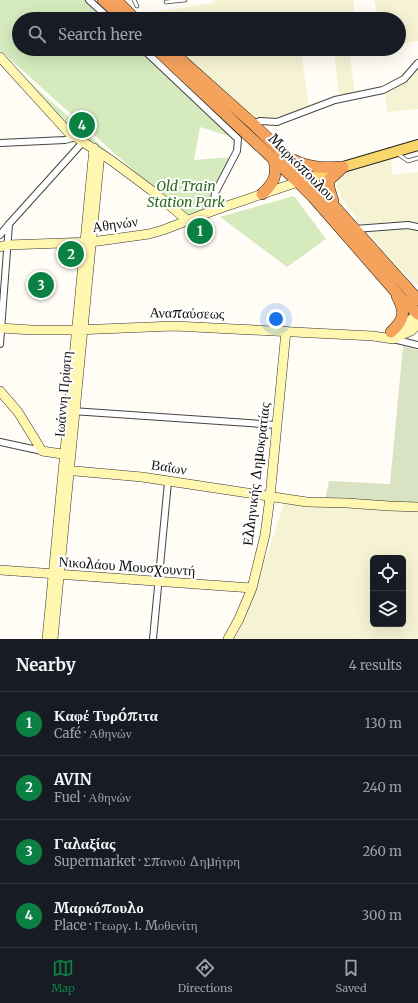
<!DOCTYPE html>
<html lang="en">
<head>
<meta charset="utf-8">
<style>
	body { margin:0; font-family:Merriweather,serif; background:#20242c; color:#f1f3f6 }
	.controls { position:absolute; right:12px; bottom:12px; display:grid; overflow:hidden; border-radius:6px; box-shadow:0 4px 16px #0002 }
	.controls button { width:36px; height:36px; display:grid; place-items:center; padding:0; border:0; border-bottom:1px solid #363941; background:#171b24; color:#f1f3f6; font:20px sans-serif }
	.you { position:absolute; left:276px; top:319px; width:14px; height:14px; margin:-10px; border:3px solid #fff; border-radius:50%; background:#1a73e8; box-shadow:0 0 0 6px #1a73e833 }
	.badge { display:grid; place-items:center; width:26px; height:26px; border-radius:50%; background:#0b8043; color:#fff; font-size:13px; font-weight:700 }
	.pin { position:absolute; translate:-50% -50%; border:2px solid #fff; box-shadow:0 1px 4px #0006 }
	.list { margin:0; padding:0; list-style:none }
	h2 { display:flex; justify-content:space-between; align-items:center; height:52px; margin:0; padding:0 16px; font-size:17px }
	h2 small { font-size:13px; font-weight:400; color:#9ea1a6 }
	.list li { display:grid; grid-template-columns:26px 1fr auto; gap:12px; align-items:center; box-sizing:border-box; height:64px; padding:0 16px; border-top:1px solid #363941 }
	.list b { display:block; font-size:15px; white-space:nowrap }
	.list p { margin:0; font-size:13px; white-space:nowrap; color:#9ea1a6 }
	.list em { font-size:13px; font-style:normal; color:#9ea1a6 }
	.icon { flex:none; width:22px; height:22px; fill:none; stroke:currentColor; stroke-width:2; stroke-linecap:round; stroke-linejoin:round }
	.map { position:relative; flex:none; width:418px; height:639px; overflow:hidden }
	.search { position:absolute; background:#171b24; box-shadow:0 4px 16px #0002; left:12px; right:12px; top:12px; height:44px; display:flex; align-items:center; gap:10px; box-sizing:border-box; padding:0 14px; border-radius:22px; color:#9ea1a6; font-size:15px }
	.sheet { height:308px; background:#171b24 }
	nav { display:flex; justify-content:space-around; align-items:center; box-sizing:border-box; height:56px; border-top:1px solid #363941; background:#171b24; font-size:11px; color:#9ea1a6 }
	nav a { display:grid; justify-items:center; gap:2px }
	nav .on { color:#0b8043 }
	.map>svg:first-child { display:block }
	.farmland { fill:#f6f3d4; fill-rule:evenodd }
	.green { fill:#d5ebbd }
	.cemetery { fill:#d9e3c4 }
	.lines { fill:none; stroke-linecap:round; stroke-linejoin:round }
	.lane-casing { stroke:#444; stroke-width:4.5 }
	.street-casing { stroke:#444; stroke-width:8 }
	.secondary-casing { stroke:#333; stroke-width:10 }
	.primary-casing { stroke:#222; stroke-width:12 }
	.highway-casing { stroke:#222; stroke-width:12 }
	.lane { stroke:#fff; stroke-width:3 }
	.street { stroke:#fff; stroke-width:6 }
	.secondary { stroke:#fff6b0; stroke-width:9 }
	.primary { stroke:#f9d66b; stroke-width:10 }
	.highway { stroke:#f5a25d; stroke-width:11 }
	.labels { text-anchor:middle; stroke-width:4; stroke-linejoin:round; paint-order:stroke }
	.street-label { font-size:14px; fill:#111; stroke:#fff }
	.park-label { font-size:14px; font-style:italic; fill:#2f6b1f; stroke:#fff }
</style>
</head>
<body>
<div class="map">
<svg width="418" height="639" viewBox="0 0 418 639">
	<rect width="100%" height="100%" fill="#fffdf5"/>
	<path class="farmland" d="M 213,0 L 353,0 L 356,19 L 147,19 L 141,14 L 213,3 Z
		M 374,0 L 418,0 L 418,41 L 399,44 L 399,19 L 378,19 Z
		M 179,49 L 301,49 L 309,109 L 277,121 L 255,120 Z
		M 334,49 L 349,49 L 355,94 L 344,95 L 339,94 Z
		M 418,67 L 418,109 L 387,112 L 385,92 L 402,84 L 414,73 Z
		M 391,156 L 392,175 L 418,172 L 418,285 L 409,279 L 380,247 L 341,198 L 336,186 L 339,176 L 353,170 Z
		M 284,504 L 418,511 L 418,639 L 234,639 L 239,631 L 255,591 ZM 373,558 L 403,558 L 403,624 L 373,624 Z"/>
	<path class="green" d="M 0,0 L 89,0 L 109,19 L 19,19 L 19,49 L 141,49 L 238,139 L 200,127 L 194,160 L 231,157 L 214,195 L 194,225 L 0,50 Z
		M 0,56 L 151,190 L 76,137 Z
		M 294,196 L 326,239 L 287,267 L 220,217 Z"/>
	<path class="cemetery" d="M 403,346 L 418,350 L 418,502 L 388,503 L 325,499 L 329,481 L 390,484 Z"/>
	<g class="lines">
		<g class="lane-casing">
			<path id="lane" d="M 134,0 L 137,6
				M 166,2 L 185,0
				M 398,154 L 408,161 L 418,158"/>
		</g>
		<g class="street-casing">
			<path id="street" d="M 89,0 L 110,19
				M 143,49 L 238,139 L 237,151 L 215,193 L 214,200 L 215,210
				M 253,124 L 260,121 L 277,122 L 335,100 L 383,90 L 404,79 L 418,63
				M 0,143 L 65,140 L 76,137
				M 355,229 L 408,225 L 418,227
				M 0,235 L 9,224 L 83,142
				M 393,339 L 418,345
				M 0,344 L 9,224
				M 72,411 L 277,425
				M 0,442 L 42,451
				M 153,639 L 168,482"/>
		</g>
		<g class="secondary-casing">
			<path id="secondary" d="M 0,57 L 68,132 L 112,161 L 151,190 L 187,220
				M 0,247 L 7,245 L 91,242 L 149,234 L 163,230 L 215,210 L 298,182
				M 0,328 L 32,330 L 76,330 L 174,326 L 373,336 L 393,339 L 411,331 L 418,324
				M 393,331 L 407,323 L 418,313
				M 0,391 L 18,412 L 42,451 L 69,455
				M 64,470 L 142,477 L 307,502 L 347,503 L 389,506 L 418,507
				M 0,570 L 252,588
				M 47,639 L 94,148
				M 53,639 L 100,153
				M 228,639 L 239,619 L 252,588 L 265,535 L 270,497 L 286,331"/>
		</g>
		<g class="primary-casing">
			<path id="primary" d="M 302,181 L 343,167 L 418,145"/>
		</g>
		<g class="highway-casing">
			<path id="highway" d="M 103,0 L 124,19
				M 116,0 L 135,19
				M 156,49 L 298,182 L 313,197 L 402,299 L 418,314
				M 169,49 L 253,124 L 309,178 L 418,300
				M 294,160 C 309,168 326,168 343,167
				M 262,194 C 275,182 277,176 274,159
				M 333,201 L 329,188 L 329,180 L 343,167
				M 391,332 C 404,320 406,313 397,296"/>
		</g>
		<use href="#lane" class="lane"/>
		<use href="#street" class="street"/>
		<use href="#secondary" class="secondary"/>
		<use href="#primary" class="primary"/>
		<use href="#highway" class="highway"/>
	</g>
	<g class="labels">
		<g class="street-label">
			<text transform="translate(302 167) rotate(45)" y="5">Μαρκόπουλου</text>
			<text transform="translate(115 224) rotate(-8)" y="5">Αθηνών</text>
			<text transform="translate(187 313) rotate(1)" y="5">Αναπαύσεως</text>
			<text transform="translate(63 394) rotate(-85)" y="5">Ιωάννη Πρίφτη</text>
			<text transform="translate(169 467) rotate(9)" y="5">Βαΐων</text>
			<text transform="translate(256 474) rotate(-83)" y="5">Ελληνικής Δημοκρατίας</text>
			<text transform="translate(127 566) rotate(4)" y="5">Νικολάου Μουσχουντή</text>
		</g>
		<g class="park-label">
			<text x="186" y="191">Old Train<tspan x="186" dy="16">Station Park</tspan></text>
		</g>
	</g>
</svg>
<div class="controls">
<button><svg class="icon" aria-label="locate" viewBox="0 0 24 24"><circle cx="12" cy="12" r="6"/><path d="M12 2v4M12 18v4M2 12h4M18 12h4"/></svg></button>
<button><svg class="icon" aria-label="layers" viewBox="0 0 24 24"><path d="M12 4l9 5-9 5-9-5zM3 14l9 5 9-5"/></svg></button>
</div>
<div class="you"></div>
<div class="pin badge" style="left:200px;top:231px">1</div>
<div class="pin badge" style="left:71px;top:254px">2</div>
<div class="pin badge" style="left:41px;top:285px">3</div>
<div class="pin badge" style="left:82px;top:125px">4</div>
<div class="search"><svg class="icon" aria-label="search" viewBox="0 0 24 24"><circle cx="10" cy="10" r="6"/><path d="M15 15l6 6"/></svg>Search here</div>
</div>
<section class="sheet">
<h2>Nearby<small>4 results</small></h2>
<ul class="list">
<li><span class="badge">1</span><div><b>Καφέ Τυρóπιτα</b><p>Café · Αθηνών</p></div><em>130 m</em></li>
<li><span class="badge">2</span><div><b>AVIN</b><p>Fuel · Αθηνών</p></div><em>240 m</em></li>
<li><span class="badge">3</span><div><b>Γαλαξίας</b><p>Supermarket · Σπανού Δημήτρη</p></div><em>260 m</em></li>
<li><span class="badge">4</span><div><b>Μαρκόπουλο</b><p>Place · Γεωργ. Ι. Μοθενίτη</p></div><em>300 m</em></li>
</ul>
</section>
<nav>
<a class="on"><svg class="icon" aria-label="map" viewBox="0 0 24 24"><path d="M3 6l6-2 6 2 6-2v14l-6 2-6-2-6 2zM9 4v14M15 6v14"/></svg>Map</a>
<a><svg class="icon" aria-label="directions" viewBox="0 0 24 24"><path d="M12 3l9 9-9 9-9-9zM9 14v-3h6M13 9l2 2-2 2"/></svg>Directions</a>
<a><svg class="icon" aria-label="saved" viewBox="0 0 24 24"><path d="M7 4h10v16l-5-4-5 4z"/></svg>Saved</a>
</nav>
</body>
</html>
